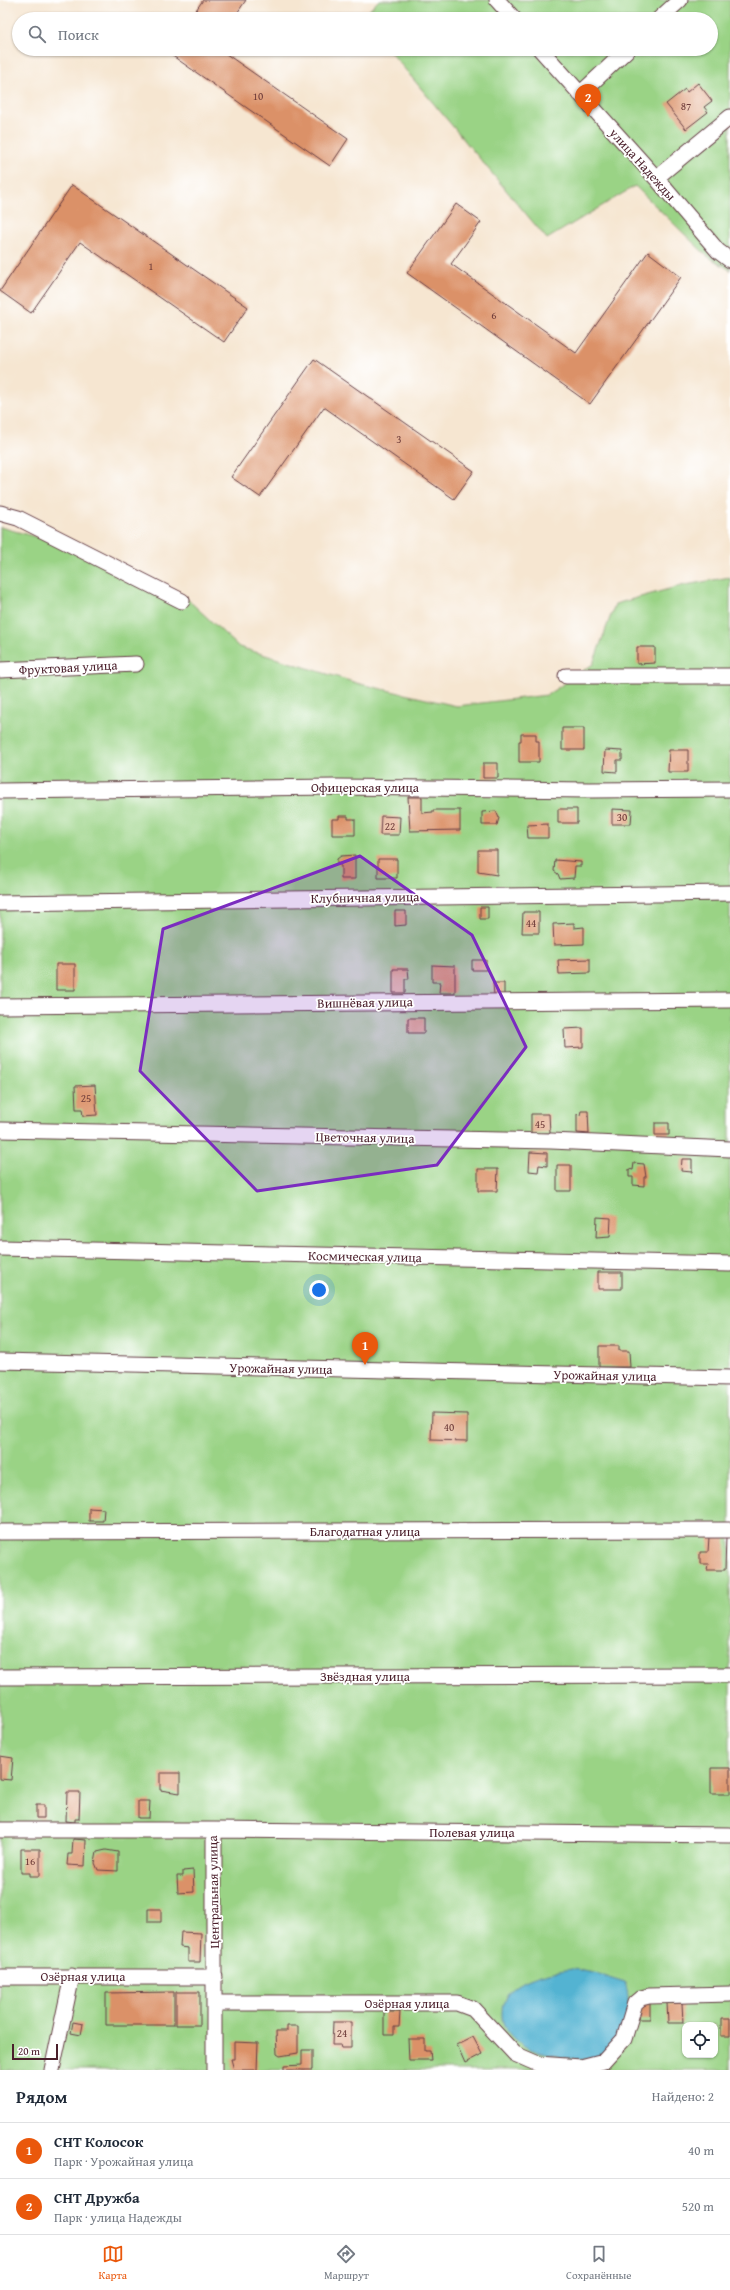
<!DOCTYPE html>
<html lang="ru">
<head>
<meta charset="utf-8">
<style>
	body { margin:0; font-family:"Gentium Book Plus",serif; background:#f2f2f3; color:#1f2937 }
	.controls { position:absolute; right:12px; bottom:12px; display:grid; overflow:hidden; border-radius:8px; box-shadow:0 1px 3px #0004 }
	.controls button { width:36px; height:36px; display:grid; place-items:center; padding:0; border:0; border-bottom:1px solid #e0e1e3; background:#fff; color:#1f2937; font:20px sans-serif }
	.scale { position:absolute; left:12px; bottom:10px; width:46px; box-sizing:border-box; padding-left:4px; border:2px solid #4a1f2b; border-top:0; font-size:11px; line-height:14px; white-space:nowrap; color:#4a1f2b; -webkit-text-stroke:3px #fff; paint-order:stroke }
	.you { position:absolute; left:319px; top:1290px; width:14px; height:14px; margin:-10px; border:3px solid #fff; border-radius:50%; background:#1a73e8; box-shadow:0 0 0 6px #1a73e833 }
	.badge { display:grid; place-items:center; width:26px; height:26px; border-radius:50%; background:#ea580c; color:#fff; font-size:13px; font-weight:700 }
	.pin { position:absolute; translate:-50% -33px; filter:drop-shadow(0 1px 2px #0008) }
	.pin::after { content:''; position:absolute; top:21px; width:14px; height:12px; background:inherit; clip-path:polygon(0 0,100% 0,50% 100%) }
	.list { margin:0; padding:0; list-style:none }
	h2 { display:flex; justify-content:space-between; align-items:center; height:52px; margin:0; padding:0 16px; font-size:17px }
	h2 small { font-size:13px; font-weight:400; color:#747a83 }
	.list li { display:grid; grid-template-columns:26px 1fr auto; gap:12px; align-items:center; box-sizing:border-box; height:56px; padding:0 16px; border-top:1px solid #e0e1e3 }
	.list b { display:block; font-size:15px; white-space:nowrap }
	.list p { margin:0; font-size:13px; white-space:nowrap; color:#747a83 }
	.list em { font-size:13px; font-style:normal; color:#747a83 }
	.icon { flex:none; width:22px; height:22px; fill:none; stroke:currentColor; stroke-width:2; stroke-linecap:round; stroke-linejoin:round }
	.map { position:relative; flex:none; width:730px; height:2070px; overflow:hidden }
	.search { position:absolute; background:#fff; box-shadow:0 1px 3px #0004; left:12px; right:12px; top:12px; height:44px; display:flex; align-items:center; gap:10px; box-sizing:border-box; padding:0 14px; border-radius:22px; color:#747a83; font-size:15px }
	.sheet { height:164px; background:#fff }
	nav { display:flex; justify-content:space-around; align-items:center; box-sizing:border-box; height:56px; border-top:1px solid #e0e1e3; background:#fff; font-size:11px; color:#747a83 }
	nav a { display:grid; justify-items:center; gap:2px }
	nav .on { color:#ea580c }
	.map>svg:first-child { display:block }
	.green { fill:#9ad385; stroke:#727958; fill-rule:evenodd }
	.water { fill:#53b3d2; stroke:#4e697e }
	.building { fill:#db9168 }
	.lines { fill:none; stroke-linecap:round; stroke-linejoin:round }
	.street-casing { stroke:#643d44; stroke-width:17 }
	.street { stroke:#fff; stroke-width:15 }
	.marked { fill:#7b2cbf; fill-opacity:0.2; stroke:#7b2cbf; stroke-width:3; stroke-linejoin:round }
	.labels { text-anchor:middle; stroke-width:3.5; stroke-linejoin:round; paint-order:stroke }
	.number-label { font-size:11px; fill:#6e3c3a }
	.street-label { font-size:13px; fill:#4a1f2b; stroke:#fff }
</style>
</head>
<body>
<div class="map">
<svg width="730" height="2070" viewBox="0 0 730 2070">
	<rect width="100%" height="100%" fill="#fff"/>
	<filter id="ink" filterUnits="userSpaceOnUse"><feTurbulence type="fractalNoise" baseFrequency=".025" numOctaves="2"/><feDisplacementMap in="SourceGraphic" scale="8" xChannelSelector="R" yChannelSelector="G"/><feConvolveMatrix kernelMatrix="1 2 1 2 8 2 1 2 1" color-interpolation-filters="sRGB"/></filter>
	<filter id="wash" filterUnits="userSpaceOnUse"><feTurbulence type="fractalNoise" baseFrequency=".012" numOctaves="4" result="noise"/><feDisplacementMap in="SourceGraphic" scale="16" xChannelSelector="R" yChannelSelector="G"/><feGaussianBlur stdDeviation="0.9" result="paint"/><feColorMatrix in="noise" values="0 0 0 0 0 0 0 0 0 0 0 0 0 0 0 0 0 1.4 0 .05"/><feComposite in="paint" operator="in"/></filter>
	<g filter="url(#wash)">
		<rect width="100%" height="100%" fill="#f6e6d1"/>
		<path class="green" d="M 379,0 L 730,0 L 730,270 L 707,256 L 635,186 L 547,239 L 388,49 L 711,49 L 711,19 L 363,19 L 362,18 Z
			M 0,527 L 102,555 L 185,597 L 239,647 L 360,684 L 457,706 L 547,695 L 593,664 L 615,604 L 680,586 L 730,577 L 730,2070 L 0,2070 ZM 685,2025 L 715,2025 L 715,2055 L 685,2055 Z"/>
		<path class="water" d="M 573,1969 L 599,1974 L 625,1982 C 632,2003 627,2030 611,2047 C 606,2052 599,2056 593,2060 C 572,2057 550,2057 530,2049 C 519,2044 510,2035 504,2025 C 502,2021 502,2017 502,2013 C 501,1980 548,1972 573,1969 Z"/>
		<g id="blocks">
			<path class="building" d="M 203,0 L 246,0 L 233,19 L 190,19 Z
				M 169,49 L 219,49 L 348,139 L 330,166 L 167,52 Z
				M 698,83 L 712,101 L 704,107 L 708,112 L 686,129 L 666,104 L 685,89 L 687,92 Z
				M 72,185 L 248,307 L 224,342 L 80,242 L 31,313 L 0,291 Z
				M 456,204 L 481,222 L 451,264 L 576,353 L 648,252 L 681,277 L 590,404 L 407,273 Z
				M 314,359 L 474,471 L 454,499 L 324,407 L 260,497 L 231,477 Z
				M 637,647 L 655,647 L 655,663 L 637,664 Z
				M 562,728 L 584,728 L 584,750 L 562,750 Z
				M 521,734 L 536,734 L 536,741 L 539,741 L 539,762 L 519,762 L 519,741 L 521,741 Z
				M 605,750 L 622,751 L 622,760 L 617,760 L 617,772 L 604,771 Z
				M 669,750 L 688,750 L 688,772 L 668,772 Z
				M 483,763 L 498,763 L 498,778 L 483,778 Z
				M 408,797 L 422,797 L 422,813 L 433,812 L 433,810 L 460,810 L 460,830 L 410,831 Z
				M 558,809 L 577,809 L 577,823 L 558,823 Z
				M 612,809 L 632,810 L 631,824 L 612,824 Z
				M 496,811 L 499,818 L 497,825 L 482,825 L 482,812 Z
				M 339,816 L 348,816 L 348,819 L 355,819 L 355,835 L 332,835 L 332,819 L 339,819 Z
				M 381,816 L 400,817 L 399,835 L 380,835 Z
				M 548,824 L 548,838 L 528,838 L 527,825 Z
				M 478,850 L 497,850 L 497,875 L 478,872 Z
				M 355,855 L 355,879 L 341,879 L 341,866 L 337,863 L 337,859 L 341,856 Z
				M 378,859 L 397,859 L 397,878 L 378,878 Z
				M 555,860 L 581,862 L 581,866 L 575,866 L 574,878 L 560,879 L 558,874 L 554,871 Z
				M 480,907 L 488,907 L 488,919 L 480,919 Z
				M 395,911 L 406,911 L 406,925 L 395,926 Z
				M 523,912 L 539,912 L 539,933 L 522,933 Z
				M 574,923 L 574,928 L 584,927 L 584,944 L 554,945 L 553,924 Z
				M 590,959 L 590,973 L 559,974 L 558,960 Z
				M 472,960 L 486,960 L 486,970 L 472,970 Z
				M 56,964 L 75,964 L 75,990 L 56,990 Z
				M 432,965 L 455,966 L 455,993 L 439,993 L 440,982 L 432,982 Z
				M 393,969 L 408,969 L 409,979 L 405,979 L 405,993 L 393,993 Z
				M 493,983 L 504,983 L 504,995 L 494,995 Z
				M 408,1018 L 424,1018 L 424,1033 L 408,1033 Z
				M 583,1028 L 583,1047 L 565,1048 L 564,1029 Z
				M 95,1085 L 97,1115 L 83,1116 L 82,1109 L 76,1109 L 75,1086 Z
				M 581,1111 L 588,1111 L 589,1134 L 577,1133 L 577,1114 L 580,1115 Z
				M 531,1114 L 549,1114 L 550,1133 L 531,1134 Z
				M 655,1123 L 669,1123 L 669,1135 L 655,1135 Z
				M 530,1152 L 547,1153 L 547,1166 L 539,1165 L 538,1172 L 529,1171 Z
				M 682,1159 L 692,1159 L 692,1172 L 681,1171 Z
				M 634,1163 L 644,1164 L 646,1177 L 644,1177 L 644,1186 L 633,1185 L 633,1177 L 629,1177 L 629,1169 L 633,1170 Z
				M 557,1165 L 571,1165 L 571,1191 L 557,1191 Z
				M 478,1169 L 498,1169 L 497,1191 L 478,1191 Z
				M 597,1217 L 611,1218 L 610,1237 L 596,1238 Z
				M 598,1272 L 622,1272 L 622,1289 L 598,1289 Z
				M 599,1346 L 619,1346 L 619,1351 L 629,1351 L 630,1367 L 599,1367 Z
				M 432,1413 L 467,1414 L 467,1441 L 431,1440 Z
				M 89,1508 L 104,1509 L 103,1521 L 89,1521 Z
				M 709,1537 L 726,1537 L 725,1570 L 707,1570 L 708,1564 L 700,1564 L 700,1552 L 708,1552 Z
				M 0,1756 L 13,1758 L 11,1780 L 0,1779 Z
				M 711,1768 L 730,1768 L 730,1794 L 711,1794 Z
				M 160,1773 L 180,1773 L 180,1793 L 160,1790 Z
				M 67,1792 L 80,1792 L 79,1819 L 75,1819 L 75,1822 L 66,1821 Z
				M 138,1801 L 150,1801 L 149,1818 L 138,1818 Z
				M 36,1805 L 44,1805 L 44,1818 L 36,1818 Z
				M 73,1839 L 86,1840 L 85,1866 L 67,1865 L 68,1854 L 72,1854 Z
				M 21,1849 L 40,1849 L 40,1876 L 30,1876 L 30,1873 L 21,1873 Z
				M 106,1850 L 118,1852 L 118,1871 L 98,1870 L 95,1863 L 97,1852 Z
				M 193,1870 L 194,1892 L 178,1893 L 177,1876 L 183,1876 L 183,1871 Z
				M 148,1909 L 161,1909 L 161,1922 L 148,1922 Z
				M 181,1932 L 201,1933 L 200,1962 L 188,1962 L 188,1948 L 180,1947 Z
				M 174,1992 L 174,2025 L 106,2025 L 106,1993 Z
				M 176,1992 L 200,1992 L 200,2025 L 176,2025 Z
				M 640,2003 L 650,2003 L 650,2019 L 639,2019 Z
				M 667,2003 L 682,2003 L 683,2023 L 668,2023 Z
				M 384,2012 L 400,2012 L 399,2027 L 394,2027 L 394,2035 L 384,2035 Z
				M 721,2018 L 730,2018 L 730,2036 L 721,2036 Z
				M 73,2022 L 83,2024 L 81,2035 L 71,2033 Z
				M 333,2022 L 351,2022 L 351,2048 L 342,2048 L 341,2045 L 332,2045 Z
				M 287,2026 L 298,2026 L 298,2053 L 280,2056 L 277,2054 L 276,2031 L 287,2031 Z
				M 473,2037 L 482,2054 L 465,2063 L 457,2045 Z
				M 408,2039 L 425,2039 L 425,2051 L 430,2051 L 431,2060 L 409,2060 Z
				M 234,2042 L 258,2043 L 257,2070 L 234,2070 L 231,2059 L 234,2059 Z
				M 302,2050 L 312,2050 L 312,2070 L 284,2070 L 284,2066 L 302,2065 Z"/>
		</g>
	</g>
	<g filter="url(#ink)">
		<use href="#blocks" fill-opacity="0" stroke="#643d44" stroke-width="1"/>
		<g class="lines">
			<g class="street-casing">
				<path id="street" d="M 497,0 L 514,19
					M 659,19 L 680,0
					M 540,49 L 656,178 L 718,251 L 730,260
					M 580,94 L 628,49
					M 656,178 L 730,117
					M 0,513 L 18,518 L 182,601
					M 0,670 L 136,664
					M 566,676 L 730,676
					M 0,791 L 337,787 L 589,790 L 730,789
					M 0,903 L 730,893
					M 0,1006 L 730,1000
					M 0,1130 L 551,1141 L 730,1149
					M 0,1248 L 730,1264
					M 0,1361 L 730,1378
					M 0,1532 L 730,1530
					M 0,1677 L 730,1675
					M 0,1830 L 214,1830 L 214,2070
					M 214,1830 L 730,1835
					M 0,1977 L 215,1977
					M 215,2003 L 457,2003 L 473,2009 L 515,2054 L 538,2064 L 581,2067 L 604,2061 L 624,2039 L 635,2003 L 641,1998 L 649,1996 L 730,1994
					M 52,2070 L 72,1976"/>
			</g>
			<use href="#street" class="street"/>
		</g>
	</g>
	<path class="marked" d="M 360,856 L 472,935 L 526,1047 L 437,1165 L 257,1191 L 140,1071 L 163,929 Z"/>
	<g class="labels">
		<g class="number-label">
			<text x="258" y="100">10</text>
			<text x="686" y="110">87</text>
			<text x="151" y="270">1</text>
			<text x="494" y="319">6</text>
			<text x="399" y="443">3</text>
			<text x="622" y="821">30</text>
			<text x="390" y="830">22</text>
			<text x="531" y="927">44</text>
			<text x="86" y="1102">25</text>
			<text x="540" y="1128">45</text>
			<text x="449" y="1431">40</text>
			<text x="30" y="1865">16</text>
			<text x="342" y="2037">24</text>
		</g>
		<g class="street-label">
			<text transform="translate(643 164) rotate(48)" y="5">улица Надежды</text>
			<text transform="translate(68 667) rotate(-3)" y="5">Фруктовая улица</text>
			<text x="365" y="792">Офицерская улица</text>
			<text transform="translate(365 897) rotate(-1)" y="5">Клубничная улица</text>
			<text transform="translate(365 1002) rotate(-1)" y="5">Вишнёвая улица</text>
			<text transform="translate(365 1137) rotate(1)" y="5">Цветочная улица</text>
			<text transform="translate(365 1256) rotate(1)" y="5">Космическая улица</text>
			<text transform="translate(281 1368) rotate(1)" y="5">Урожайная улица</text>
			<text transform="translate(605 1375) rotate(1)" y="5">Урожайная улица</text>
			<text x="365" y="1536">Благодатная улица</text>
			<text x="365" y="1681">Звёздная улица</text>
			<text x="472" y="1837">Полевая улица</text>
			<text transform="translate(213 1892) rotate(-91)" y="5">Центральная улица</text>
			<text x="83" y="1981">Озёрная улица</text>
			<text x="407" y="2008">Озёрная улица</text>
		</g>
	</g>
</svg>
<div class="controls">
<button><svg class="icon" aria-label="locate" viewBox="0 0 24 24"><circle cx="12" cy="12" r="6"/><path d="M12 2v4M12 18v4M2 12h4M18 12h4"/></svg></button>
</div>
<div class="scale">20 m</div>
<div class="you"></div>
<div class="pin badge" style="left:365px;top:1365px">1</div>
<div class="pin badge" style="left:588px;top:117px">2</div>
<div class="search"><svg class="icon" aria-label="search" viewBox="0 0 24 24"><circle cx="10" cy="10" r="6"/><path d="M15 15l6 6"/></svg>Поиск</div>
</div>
<section class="sheet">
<h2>Рядом<small>Найдено: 2</small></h2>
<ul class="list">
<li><span class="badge">1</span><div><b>СНТ Колосок</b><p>Парк · Урожайная улица</p></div><em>40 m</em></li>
<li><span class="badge">2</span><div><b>СНТ Дружба</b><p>Парк · улица Надежды</p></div><em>520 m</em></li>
</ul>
</section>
<nav>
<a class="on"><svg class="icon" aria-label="map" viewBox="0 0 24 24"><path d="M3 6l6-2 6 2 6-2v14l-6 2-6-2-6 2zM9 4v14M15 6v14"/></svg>Карта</a>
<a><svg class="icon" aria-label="directions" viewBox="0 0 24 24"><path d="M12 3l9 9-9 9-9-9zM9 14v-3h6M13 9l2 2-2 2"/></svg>Маршрут</a>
<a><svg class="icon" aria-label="saved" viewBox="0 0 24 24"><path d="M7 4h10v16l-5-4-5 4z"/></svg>Сохранённые</a>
</nav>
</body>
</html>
